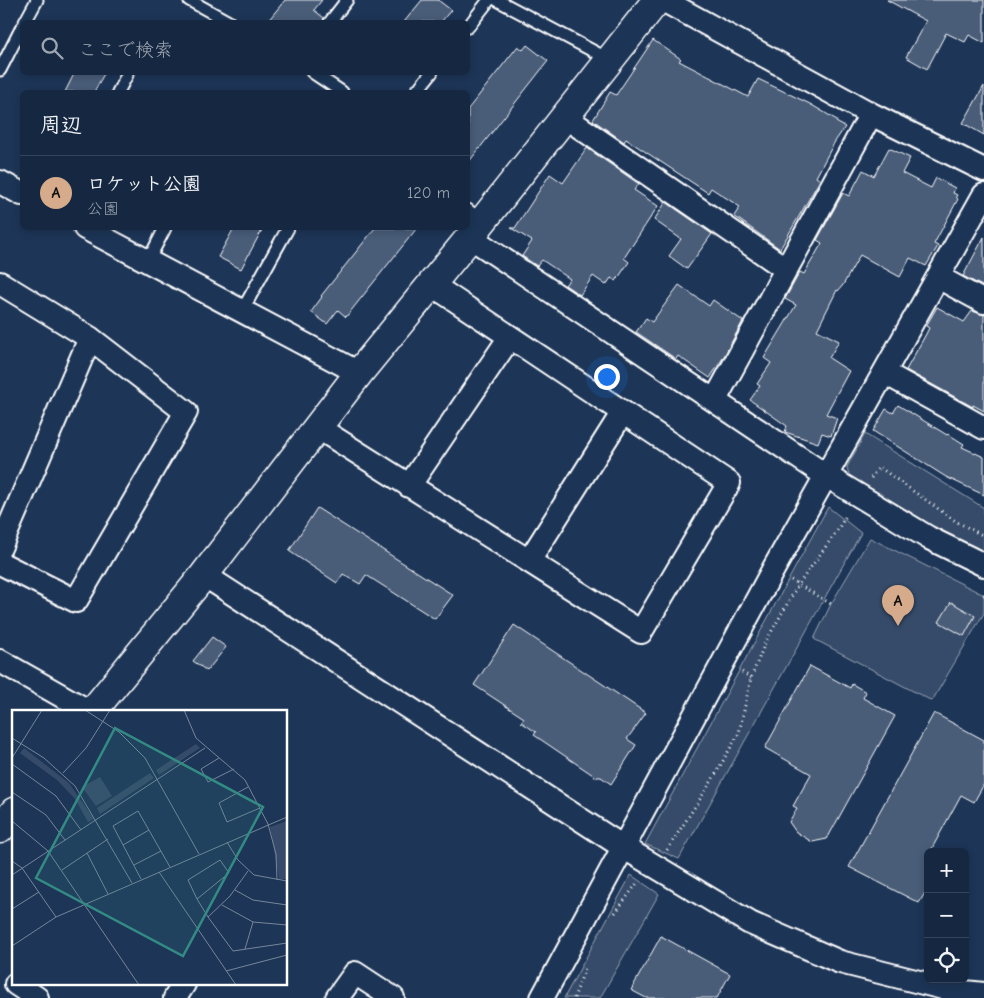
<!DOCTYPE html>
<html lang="ja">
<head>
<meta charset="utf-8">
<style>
	body { margin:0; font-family:"Comic Neue","Klee One",sans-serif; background:#23344c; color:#f1f3f6 }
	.controls { position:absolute; right:15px; bottom:15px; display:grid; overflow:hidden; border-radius:8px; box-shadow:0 2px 8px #0003 }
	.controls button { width:45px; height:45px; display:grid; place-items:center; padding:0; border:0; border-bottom:1px solid #35445a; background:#162841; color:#f1f3f6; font:25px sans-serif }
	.you { position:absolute; left:606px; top:376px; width:18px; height:18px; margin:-12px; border:4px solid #fff; border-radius:50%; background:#1a73e8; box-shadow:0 0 0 8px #1a73e833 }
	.badge { display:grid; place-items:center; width:32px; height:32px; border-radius:50%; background:#d6ab8b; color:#111; font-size:16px; font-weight:700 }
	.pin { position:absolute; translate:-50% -41px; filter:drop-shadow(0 1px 2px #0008) }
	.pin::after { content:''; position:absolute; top:26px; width:18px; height:15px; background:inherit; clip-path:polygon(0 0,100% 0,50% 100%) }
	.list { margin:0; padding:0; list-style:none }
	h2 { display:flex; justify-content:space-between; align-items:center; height:65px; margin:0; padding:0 20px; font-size:21px }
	h2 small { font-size:16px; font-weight:400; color:#9ea6b1 }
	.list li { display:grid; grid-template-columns:32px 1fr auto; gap:15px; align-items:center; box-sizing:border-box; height:75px; padding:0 20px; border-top:1px solid #35445a }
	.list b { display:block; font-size:19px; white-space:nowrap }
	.list p { margin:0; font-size:16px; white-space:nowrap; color:#9ea6b1 }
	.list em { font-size:16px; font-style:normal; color:#9ea6b1 }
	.icon { flex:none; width:28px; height:28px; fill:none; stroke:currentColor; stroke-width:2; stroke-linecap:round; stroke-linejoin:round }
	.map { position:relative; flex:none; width:984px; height:998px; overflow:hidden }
	.search { position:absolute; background:#162841; box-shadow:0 2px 8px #0003; left:20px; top:20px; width:450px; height:55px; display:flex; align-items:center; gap:12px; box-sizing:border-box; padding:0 18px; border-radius:8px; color:#9ea6b1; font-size:19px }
	.panel { position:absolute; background:#162841; box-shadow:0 2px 8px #0003; left:20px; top:90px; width:450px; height:140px; border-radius:8px }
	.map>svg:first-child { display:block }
	.green { fill:#364b69; stroke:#9aa5b4 }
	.building { fill:#4a5d79; stroke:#fff }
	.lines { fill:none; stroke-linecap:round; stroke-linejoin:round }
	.lane-casing { stroke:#fff; stroke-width:15 }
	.street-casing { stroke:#fff; stroke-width:26 }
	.secondary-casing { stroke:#fff; stroke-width:31 }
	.path { stroke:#fff; stroke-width:3; stroke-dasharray:1 4; stroke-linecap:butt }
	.lane { stroke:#1d3557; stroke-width:11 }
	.street { stroke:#1d3557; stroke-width:22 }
	.secondary { stroke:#1d3557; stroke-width:28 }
	.inset-road { fill:none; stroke:#77869a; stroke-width:1 }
	.view { fill:#338b84; fill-opacity:0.15; stroke:#338b84; stroke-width:2.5 }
	.inset-edge { fill:none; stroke:#fff; stroke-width:2.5 }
</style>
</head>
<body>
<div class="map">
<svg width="984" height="998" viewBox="0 0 984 998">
	<rect width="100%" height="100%" fill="#1d3557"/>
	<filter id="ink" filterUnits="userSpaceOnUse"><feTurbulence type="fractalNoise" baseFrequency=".02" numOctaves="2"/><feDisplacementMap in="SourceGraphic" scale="10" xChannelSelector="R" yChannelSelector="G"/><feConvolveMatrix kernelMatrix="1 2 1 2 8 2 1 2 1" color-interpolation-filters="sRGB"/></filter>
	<g filter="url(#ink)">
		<path class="green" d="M 865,434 L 984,508 L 984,551 L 940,530 L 849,475 L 847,467 Z
			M 828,507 L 861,533 L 679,859 L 645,844 Z
			M 870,538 L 984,595 L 984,613 L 932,701 L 814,639 L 831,604 Z
			M 631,875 L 659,894 L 600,998 L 564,998 Z"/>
		<path class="building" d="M 285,0 L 322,0 L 314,10 L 324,18 L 323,22 L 267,22 Z
			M 422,0 L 438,0 L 451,10 L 441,22 L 404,22 Z
			M 887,0 L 984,0 L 984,43 L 969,35 L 965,42 L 946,33 L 927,69 L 906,57 L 926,21 Z
			M 653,40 L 681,59 L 679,61 L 748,97 L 758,79 L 810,104 L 837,120 L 836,122 L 845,127 L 834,143 L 816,177 L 820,180 L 780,249 L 734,216 L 740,207 L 711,188 L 708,193 L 626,139 L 624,142 L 593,120 L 610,92 L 616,95 Z
			M 527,45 L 548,61 L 468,163 L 468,109 L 518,46 L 523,50 Z
			M 75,72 L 105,72 L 94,92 L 65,92 Z
			M 984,86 L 984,135 L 963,123 Z
			M 587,148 L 639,184 L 634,190 L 658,206 L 624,258 L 629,262 L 616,281 L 611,278 L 606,285 L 593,276 L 580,295 L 565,285 L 570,279 L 542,260 L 537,266 L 522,256 L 532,241 L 511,228 L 515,228 L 550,174 L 563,183 Z
			M 889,148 L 910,158 L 902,173 L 931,188 L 936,178 L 955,188 L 953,193 L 957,195 L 956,197 L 958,199 L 934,244 L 938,246 L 926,266 L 910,258 L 900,277 L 860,255 L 843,285 L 838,291 L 837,290 L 817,330 L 839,341 L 829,358 L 849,371 L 826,414 L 837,418 L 831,436 L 822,433 L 818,443 L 785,432 L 787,426 L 750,400 L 760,386 L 757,384 L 771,363 L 764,358 L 796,305 L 785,299 L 800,272 L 804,274 L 822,243 L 817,240 L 843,193 L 849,196 L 863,170 L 874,176 Z
			M 666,202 L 712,234 L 687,269 L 669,256 L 681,239 L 654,220 Z
			M 234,228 L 263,228 L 241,269 L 218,257 Z
			M 375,228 L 417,228 L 346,317 L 338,310 L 327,324 L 311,312 L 322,297 L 321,296 Z
			M 984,237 L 984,287 L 963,276 Z
			M 679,285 L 709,306 L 713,300 L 743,321 L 723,358 L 710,378 L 678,356 L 676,359 L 636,332 L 646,318 L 652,322 Z
			M 937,307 L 964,322 L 972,311 L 984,315 L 984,411 L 973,405 L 973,407 L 906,370 L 926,334 L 929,328 L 926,326 Z
			M 898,405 L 947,435 L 948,434 L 964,444 L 962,447 L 984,457 L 984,495 L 946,477 L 873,431 L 886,409 L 893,413 Z
			M 317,508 L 453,595 L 435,619 L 366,575 L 360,584 L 343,574 L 337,583 L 289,551 Z
			M 951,602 L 975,616 L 964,636 L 939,622 Z
			M 514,625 L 646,713 L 627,739 L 636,745 L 611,784 L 601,777 L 596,777 L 534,735 L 536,732 L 521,722 L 524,718 L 474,685 Z
			M 212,637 L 226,647 L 207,671 L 193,661 Z
			M 810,666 L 850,688 L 852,684 L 866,692 L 863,698 L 895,716 L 827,839 L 812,842 L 796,832 L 789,822 L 797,808 L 793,806 L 811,774 L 765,748 Z
			M 934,713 L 984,740 L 984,784 L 974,802 L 961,795 L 930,852 L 928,852 L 928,888 L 919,903 L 849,867 Z
			M 661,936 L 730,974 L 717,998 L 646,998 L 631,990 Z"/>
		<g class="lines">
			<g class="lane-casing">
				<path id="lane" d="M 189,0 L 229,22
					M 497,0 L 610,60
					M 25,22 L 37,0
					M 330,22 L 347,0
					M 468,27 L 489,0
					M 0,70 L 22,27
					M 312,72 L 342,92
					M 118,92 L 127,75
					M 416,92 L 432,72
					M 468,210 L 473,214
					M 148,261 L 165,228
					M 242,311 L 288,228"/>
			</g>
			<g class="street-casing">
				<path id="street" d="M 663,0 L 871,114 L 984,170
					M 565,117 L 786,269
					M 0,182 L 22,194
					M 85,228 L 359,373
					M 470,237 L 825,475 L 929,538 L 984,565
					M 938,277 L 984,302
					M 0,283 L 90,338 L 186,412 L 76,601 L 0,563
					M 885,373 L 984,428
					M 715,400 L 871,114
					M 317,427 L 641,632 L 729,483 L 431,284
					M 409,486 L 510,337
					M 0,548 L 90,338
					M 529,561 L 623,412
					M 204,575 L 623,847 L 750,923 L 840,962 L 955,991 L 984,994
					M 0,661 L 90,712
					M 16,984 L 37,998
					M 175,998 L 184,984
					M 337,998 L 355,973 L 393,998
					M 542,998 L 774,568 L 984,195"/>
			</g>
			<g class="secondary-casing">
				<path id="secondary" d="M 92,712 L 204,575 L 359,373 L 470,237 L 657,0
					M 0,829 L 14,812"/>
			</g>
			<path class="path" d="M 871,478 L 879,467 L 957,522 L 984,536
				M 791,580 L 831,604
				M 983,595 L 984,595
				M 742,672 L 751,678
				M 667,850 L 711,782 L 739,733 L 751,678 L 765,643 L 798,585 L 837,531 L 847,514
				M 615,913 L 638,882
				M 574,998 L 585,968"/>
			<use href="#lane" class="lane"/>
			<use href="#street" class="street"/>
			<use href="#secondary" class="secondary"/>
		</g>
	</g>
	<g transform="translate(12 710)">
		<rect width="275" height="275" fill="#1d3557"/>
		<path d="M 184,34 L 188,38 L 147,65 L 144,60 ZM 12,38 L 57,73 L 82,109 L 76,112 L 63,89 L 45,70 L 8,43 ZM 138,63 L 142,68 L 88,104 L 85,98 ZM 88,67 L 100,86 L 84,96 L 70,77 ZM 275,111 L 275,169 L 267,169 L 258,117 Z" fill="#364b69"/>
		<path class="inset-road" d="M 73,0 L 107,22 L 133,48 L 187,144M 172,0 L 184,28 L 233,70 L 256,114 L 264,144 L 265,170M 0,28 L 32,48 L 63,76 L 120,173M 0,48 L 30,0M 207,48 L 189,59 L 196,72 L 222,59M 0,54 L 44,86 L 69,120M 51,63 L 74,38 L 98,0M 236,77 L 207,93 L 215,112 L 248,98M 0,82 L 34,105 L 53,130M 0,111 L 36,141 L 127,275M 215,132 L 226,150 L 242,165 L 275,171M 111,135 L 137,120M 75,143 L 96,184M 0,151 L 10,158 L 44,207M 122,155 L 149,141M 50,160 L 96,129M 147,162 L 224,275M 0,165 L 193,38M 129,169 L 101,116 L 126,101 L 158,157M 223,180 L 241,190 L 275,195M 185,189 L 217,163 L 208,150 L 176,170 L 185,189 L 196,207 L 218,186 L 236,161M 210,195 L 241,212 L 275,215M 0,199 L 27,182M 196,207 L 221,241 L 275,233M 0,236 L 44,207 L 275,107M 233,239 L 241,212M 214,261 L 275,245"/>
		<path class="view" d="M 103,18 L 251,97 L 171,246 L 24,168 Z"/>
		<rect width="275" height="275" class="inset-edge"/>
	</g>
</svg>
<div class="controls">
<button>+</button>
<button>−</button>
<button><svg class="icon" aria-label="locate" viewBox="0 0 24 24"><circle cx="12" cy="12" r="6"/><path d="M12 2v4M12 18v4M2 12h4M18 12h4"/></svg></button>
</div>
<div class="you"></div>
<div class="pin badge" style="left:898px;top:626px">A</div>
<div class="search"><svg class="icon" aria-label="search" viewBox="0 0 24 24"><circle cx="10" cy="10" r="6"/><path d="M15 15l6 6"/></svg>ここで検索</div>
<section class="panel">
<h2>周辺<small></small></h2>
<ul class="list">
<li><span class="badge">A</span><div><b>ロケット公園</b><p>公園</p></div><em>120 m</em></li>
</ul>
</section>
</div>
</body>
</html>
